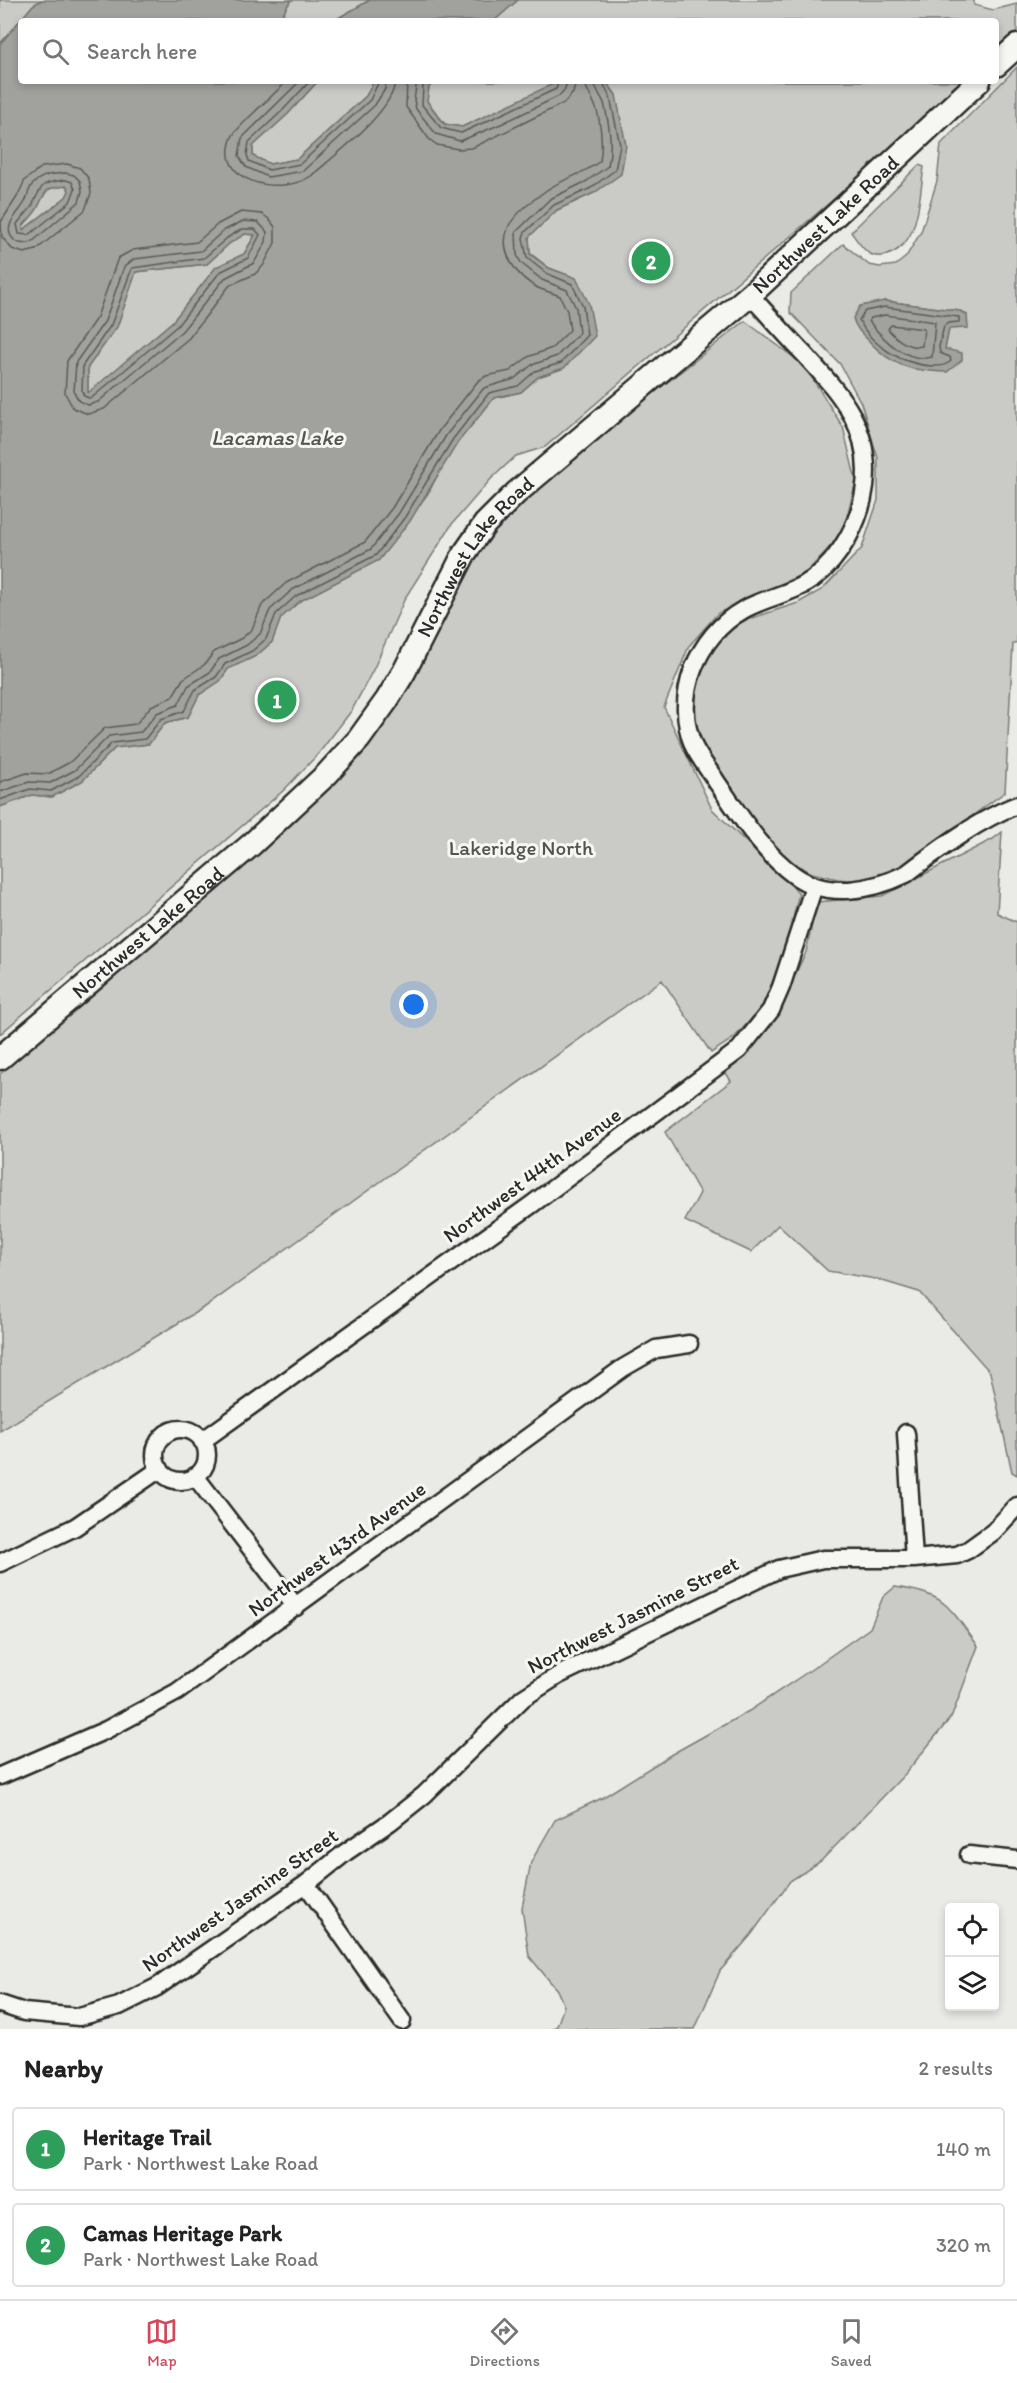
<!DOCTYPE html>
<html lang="en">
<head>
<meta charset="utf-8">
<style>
	body { margin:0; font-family:Itim,sans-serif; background:#f2f2f2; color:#222 }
	.controls { position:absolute; right:18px; bottom:18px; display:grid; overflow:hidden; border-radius:6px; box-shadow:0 3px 9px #0003 }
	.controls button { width:54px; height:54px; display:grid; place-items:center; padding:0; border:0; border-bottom:2px solid #e0e0e0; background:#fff; color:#222; font:30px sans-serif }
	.you { position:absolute; left:414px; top:1005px; width:21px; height:21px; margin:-15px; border:4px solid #fff; border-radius:50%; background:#1a73e8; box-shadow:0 0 0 9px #1a73e833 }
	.badge { display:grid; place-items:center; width:39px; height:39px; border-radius:50%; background:#d1495b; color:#fff; font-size:20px; font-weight:700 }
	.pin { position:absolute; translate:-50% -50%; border:3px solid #fff; box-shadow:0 2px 6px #0006 }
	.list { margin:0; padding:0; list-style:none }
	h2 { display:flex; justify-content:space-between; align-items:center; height:78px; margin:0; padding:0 24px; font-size:26px }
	h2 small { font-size:20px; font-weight:400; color:#767676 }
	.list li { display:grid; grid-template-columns:39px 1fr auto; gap:18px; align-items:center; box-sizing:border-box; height:84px; margin:0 12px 12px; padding:0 12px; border:2px solid #e0e0e0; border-radius:6px }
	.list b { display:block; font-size:22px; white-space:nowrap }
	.list p { margin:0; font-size:20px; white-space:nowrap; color:#767676 }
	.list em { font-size:20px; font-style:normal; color:#767676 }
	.icon { flex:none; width:33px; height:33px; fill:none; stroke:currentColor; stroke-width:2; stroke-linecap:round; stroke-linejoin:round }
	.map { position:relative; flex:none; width:1017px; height:2029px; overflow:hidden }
	.search { position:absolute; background:#fff; box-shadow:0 3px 9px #0003; left:18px; right:18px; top:18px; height:66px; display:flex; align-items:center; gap:15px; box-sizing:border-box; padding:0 21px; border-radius:6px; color:#767676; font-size:22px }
	.sheet { height:270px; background:#fff }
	nav { display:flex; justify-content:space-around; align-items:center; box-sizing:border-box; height:84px; border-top:2px solid #e0e0e0; background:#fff; font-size:16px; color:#767676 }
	nav a { display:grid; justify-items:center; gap:3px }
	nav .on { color:#d1495b }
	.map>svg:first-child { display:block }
	.green { fill:#cacac7; stroke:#7a7a79; stroke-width:1.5; fill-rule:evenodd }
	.water { fill:#a1a19e; stroke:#727270; stroke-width:1.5; fill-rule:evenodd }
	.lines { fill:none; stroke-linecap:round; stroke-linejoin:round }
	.shore { stroke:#5a5a59; stroke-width:1.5 }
	.street-casing { stroke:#2b2b2b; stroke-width:21 }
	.secondary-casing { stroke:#2b2b2b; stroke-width:27 }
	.street { stroke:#f6f6f2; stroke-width:16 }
	.secondary { stroke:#f6f6f2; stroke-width:22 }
	.labels { text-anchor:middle; stroke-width:6; stroke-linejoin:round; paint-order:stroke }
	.street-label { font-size:21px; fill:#2b2b2b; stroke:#f6f6f2 }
	.park-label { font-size:21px; fill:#535352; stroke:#f6f6f2 }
	.water-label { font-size:22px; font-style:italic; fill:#545453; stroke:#f6f6f2 }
</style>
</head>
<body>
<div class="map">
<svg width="1017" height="2029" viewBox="0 0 1017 2029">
	<rect width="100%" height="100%" fill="#eaeae6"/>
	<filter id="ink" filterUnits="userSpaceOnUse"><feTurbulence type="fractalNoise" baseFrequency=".0167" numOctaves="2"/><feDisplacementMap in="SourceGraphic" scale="12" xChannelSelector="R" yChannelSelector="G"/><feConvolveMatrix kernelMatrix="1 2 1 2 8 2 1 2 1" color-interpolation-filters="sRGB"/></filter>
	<g filter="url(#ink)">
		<path class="green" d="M 0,0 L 42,0 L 33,5 L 0,44 Z
			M 291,0 L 370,0 L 333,21 L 276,21 L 282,15 Z
			M 518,0 L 974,0 L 974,5 L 993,10 L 1017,4 L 1017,33 L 996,52 L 996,21 L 494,21 Z
			M 1017,67 L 1017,643 L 1013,644 L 1005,792 L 889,876 L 867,882 L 838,879 L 812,873 L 793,863 L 755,828 L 700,748 L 692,714 L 698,668 L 718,637 L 734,624 L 798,603 L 823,589 L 862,548 L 878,500 L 878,458 L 861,403 L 840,364 L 790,312 L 791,293 L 843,244 L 869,265 L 880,267 L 896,265 L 906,257 L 921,232 L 937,181 L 941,144 ZM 885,301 L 960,311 L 967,315 L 949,329 L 945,349 Z
			M 318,81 L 374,81 L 366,96 L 297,159 L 270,164 L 253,156 L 253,146 L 288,114 Z
			M 435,81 L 561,81 L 462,127 L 445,124 L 427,101 L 429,87 Z
			M 606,81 L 965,81 L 884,156 L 545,447 L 516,456 L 491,479 L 452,524 L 405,598 L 374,668 L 352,710 L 319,753 L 284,790 L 0,1034 L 0,807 L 32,795 L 52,797 L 82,781 L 115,748 L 148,744 L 165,723 L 188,717 L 199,695 L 220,681 L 228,669 L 255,656 L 272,642 L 281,617 L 300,601 L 379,560 L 429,492 L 443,464 L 458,442 L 494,398 L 521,392 L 538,377 L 564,368 L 576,278 L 549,268 L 530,253 L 529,236 L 557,210 L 594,193 L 616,95 Z
			M 919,165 L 924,167 C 921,187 919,218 910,235 C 907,241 900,249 894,252 C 871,264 863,249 851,232 Z
			M 67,186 L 69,191 L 66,197 L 23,230 L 22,227 C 27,221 35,214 38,207 C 48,187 44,189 67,186 Z
			M 245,234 L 255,235 L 244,254 L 216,267 L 173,321 L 88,394 L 88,367 L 117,327 L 136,272 L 207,264 L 230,243 Z
			M 745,321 L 804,365 L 843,427 L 856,481 L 843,532 L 807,572 L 718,613 L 689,646 L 664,707 L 712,809 L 799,893 L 786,949 L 762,1007 L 734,1038 L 711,1053 L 662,980 L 208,1305 L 0,1431 L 0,1074 L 104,985 L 196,902 L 265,848 L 377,726 L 488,532 L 559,468 Z
			M 1002,832 L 997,913 L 1017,922 L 1017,1475 L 1012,1472 L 990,1372 L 919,1292 L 876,1279 L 828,1271 L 778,1225 L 751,1252 L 685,1221 L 700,1193 L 665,1132 L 731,1081 L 723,1068 L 773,1020 L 806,952 L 817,902 L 882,896 L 993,839 Z
			M 895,1587 C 947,1594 948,1606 978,1646 L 952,1716 L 905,1774 L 821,1861 L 790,1881 L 751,1935 L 720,1971 L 695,2029 L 552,2029 L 557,2026 L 564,2006 L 557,1990 L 529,1956 L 522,1908 L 531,1862 L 555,1820 L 602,1798 L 672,1754 L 749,1711 L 809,1671 L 870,1628 L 883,1597 Z"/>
		<path class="water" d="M 42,0 L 291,0 L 282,15 L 276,21 L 21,21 L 21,81 L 318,81 L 288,114 L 253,146 L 253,156 L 270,164 L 297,159 L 366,96 L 374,81 L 435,81 L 429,87 L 427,101 L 444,124 L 462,127 L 557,82 L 606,81 L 616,95 L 626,145 L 621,174 L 594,193 L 557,210 L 529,237 L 530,254 L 549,268 L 576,278 L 589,304 L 595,336 L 564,368 L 538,377 L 521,392 L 494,398 L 458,442 L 410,521 L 379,560 L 300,601 L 281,618 L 272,642 L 256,656 L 228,669 L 220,681 L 199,695 L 188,717 L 165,723 L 149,744 L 115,748 L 82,781 L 52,797 L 32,795 L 0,807 L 0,44 L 33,5 ZM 67,186 L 69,191 L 66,197 L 23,230 L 23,226 C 27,220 35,214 38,207 C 48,187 44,189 67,186 ZM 245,234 L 255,235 L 244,254 L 216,267 L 173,321 L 88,393 L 88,367 L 117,327 L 136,272 L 207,264 L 230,243 Z
			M 370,0 L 518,0 L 494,21 L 333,21 Z
			M 885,301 L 960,311 L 967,315 L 968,328 L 949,329 L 945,349 L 962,353 L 962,360 L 947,372 C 912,371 892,367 868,340 C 861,333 855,327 853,318 L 860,306 Z"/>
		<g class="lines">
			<path class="shore" d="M 287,81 C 276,93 237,126 232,137 C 213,184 282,196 311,176 C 334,156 394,111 395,81
				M 300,81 L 242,138 L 239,156 L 246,167 L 268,177 L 303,171 L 375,105 L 385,89 L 386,81
				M 310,81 L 283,110 L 249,142 L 247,155 L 249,161 L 269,170 L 300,164 L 370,100 L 379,81
				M 407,81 L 406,107 L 429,139 L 437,145 L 458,149 L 472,148 L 564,103 L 573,93 L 576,81
				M 417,81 L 414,100 L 416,109 L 436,134 L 460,141 L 501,124 L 559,96 L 565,89 L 567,81
				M 426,81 L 423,86 L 422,105 L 441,128 L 461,133 L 556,89 L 559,81
				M 67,164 L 80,168 L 89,179 L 91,193 L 85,210 L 36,250 L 24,253 L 12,249 L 2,237 L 1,222 L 17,197 L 25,180 L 42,167 Z
				M 65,173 L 74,175 L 80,181 L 82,191 L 79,202 L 32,242 C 26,244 20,245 14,240 C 0,226 21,212 26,200 C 28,194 29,187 34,183 C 43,174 54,174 65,173 Z
				M 66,180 L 72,182 L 75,189 L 70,202 L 29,235 L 19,234 L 17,224 C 22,217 30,211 33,204 C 43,182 42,183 66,180 Z
				M 241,212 L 262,214 L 269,219 L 275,227 L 275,243 L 263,266 L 255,274 L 230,285 L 189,338 L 104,409 L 88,414 L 73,408 L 65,393 L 67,361 L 97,317 L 118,258 L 133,250 L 197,242 L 218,224 Z
				M 243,221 L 258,222 L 267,232 L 266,242 L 254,263 L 225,278 L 182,331 L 98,402 L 88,405 L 79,401 L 74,392 L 76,362 L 105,321 L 124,267 L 134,259 L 201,251 L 223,231 Z
				M 242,229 L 255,229 L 260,235 L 248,258 L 220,272 L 177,326 L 94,396 L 89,398 L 84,396 L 82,391 L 83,365 L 111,325 L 132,268 L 204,258 L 227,238 Z
				M 885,307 L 959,317 L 959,322 L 948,323 L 944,326 L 939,347 L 940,353 L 950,357 L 951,361 C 945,366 941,366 933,366 C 904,365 872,347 859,320 L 865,311 Z
				M 885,315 L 935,322 L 932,357 C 907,363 883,340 869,321 L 871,318 Z
				M 891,325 L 924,329 L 922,346 C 909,349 896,339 888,329 Z
				M 0,782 L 27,773 L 48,774 L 70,762 L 105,728 L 136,724 L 151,706 L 172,697 L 183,679 L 204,665 L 214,652 L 242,638 L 252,629 L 262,605 L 286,583 L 365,542 L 392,508 L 440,429 L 478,381 L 486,376 L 510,371 L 528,357 L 552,348 L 570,330 L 567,311 L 560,296 C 553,293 545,291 538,288 C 517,277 498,253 508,228 C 513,215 533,200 544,192 C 561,179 583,175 600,161 C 603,145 601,118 594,103 C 591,95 586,91 585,81
				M 0,792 L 29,782 L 50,783 L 75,770 L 109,736 L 141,732 L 157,713 L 178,705 L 188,686 L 210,672 L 219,659 L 247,645 L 260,634 L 270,610 L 292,590 L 371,549 L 399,513 L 447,434 L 484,388 L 514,379 L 532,365 L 557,356 L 579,333 L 576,308 L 567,290 L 542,280 L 521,263 L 517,255 L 516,232 L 550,199 L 587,181 L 608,166 C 613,144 609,124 604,103 C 601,95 595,90 594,81
				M 0,800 L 30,789 L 51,791 L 79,776 L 112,743 L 145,739 L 161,719 L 184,711 L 195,690 L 216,677 L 225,664 L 252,651 L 266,639 L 276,614 L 296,596 L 376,555 L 405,517 L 453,439 L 489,393 L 518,386 L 535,371 L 561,363 L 587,335 L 583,306 L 572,284 L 546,273 L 527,258 L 523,238 L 525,232 L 554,205 L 591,188 L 615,170 L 620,145 L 610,97 L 602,81"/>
			<g class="street-casing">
				<path id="street" d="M 750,295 C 768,315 786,335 805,355 C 841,395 872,428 865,486 C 861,520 841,558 813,579 C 792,594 766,597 743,610 C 697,636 672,697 694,747 C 700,759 709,770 716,781 C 739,814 761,851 794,875 C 827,899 871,891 906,874 C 938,850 979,819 1017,805
					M155 1455a26 26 0 1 1 52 0a26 26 0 1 1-52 0Z
					M 906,1433 L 914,1559
					M 202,1441 L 531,1205 L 739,1050 L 771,1010 L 781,987 L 814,886
					M 195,1476 L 296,1607
					M 0,1563 L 75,1527 L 160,1469
					M 0,1776 L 106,1730 L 177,1692 L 623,1368 L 656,1349 L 689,1344
					M 969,1855 L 1017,1860
					M 306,1884 L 402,2021
					M 0,2004 L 24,2012 L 79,2017 L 119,2006 L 157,1987 L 306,1884 L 346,1852 L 390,1822 L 424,1795 L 523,1698 L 559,1675 L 779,1569 L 823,1559 L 914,1559 L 957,1555 L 968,1550 L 993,1532 L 1017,1506"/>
			</g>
			<g class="secondary-casing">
				<g id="secondary">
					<path d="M 996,65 L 1017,46"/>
					<path id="s1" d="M 0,1058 L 252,844 L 327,774 L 359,739 L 387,700 L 404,672 L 464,554 L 485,524 L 516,493 L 750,295 L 979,81"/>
				</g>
			</g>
			<use href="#street" class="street"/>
			<use href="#secondary" class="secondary"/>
		</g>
	</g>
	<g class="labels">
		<g class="street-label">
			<text dy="7" stroke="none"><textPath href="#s1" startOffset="1184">Northwest Lake Road</textPath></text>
			<text dy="7" stroke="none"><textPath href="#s1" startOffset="698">Northwest Lake Road</textPath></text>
			<text dy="7" stroke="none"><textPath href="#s1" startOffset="194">Northwest Lake Road</textPath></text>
			<text transform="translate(532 1175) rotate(-36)" y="7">Northwest 44th Avenue</text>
			<text transform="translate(337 1549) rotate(-36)" y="7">Northwest 43rd Avenue</text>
			<text transform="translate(633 1615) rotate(-27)" y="7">Northwest Jasmine Street</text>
			<text transform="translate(240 1900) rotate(-35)" y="7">Northwest Jasmine Street</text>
		</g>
		<g class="park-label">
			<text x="521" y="855">Lakeridge North</text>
		</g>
		<g class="water-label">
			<text x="277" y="445">Lacamas Lake</text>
		</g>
	</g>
</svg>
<div class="controls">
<button><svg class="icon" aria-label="locate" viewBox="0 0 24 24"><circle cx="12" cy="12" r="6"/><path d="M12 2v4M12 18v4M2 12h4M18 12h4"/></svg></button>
<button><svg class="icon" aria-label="layers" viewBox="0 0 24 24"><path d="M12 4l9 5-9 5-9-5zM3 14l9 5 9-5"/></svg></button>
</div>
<div class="you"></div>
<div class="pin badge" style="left:277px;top:700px;background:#2e9e5b">1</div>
<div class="pin badge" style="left:651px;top:261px;background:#2e9e5b">2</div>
<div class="search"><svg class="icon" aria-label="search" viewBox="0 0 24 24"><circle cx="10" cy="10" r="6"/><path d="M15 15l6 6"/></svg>Search here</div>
</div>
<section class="sheet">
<h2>Nearby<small>2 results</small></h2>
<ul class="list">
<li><span class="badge" style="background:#2e9e5b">1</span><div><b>Heritage Trail</b><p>Park · Northwest Lake Road</p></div><em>140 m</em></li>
<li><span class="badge" style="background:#2e9e5b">2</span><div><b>Camas Heritage Park</b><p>Park · Northwest Lake Road</p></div><em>320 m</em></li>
</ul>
</section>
<nav>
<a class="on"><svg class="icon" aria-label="map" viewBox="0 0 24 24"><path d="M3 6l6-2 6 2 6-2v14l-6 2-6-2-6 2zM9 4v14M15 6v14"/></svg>Map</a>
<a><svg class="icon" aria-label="directions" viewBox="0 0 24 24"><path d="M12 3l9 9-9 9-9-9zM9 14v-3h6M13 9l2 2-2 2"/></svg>Directions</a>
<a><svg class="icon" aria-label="saved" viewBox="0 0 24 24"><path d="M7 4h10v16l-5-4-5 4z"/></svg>Saved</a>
</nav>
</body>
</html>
